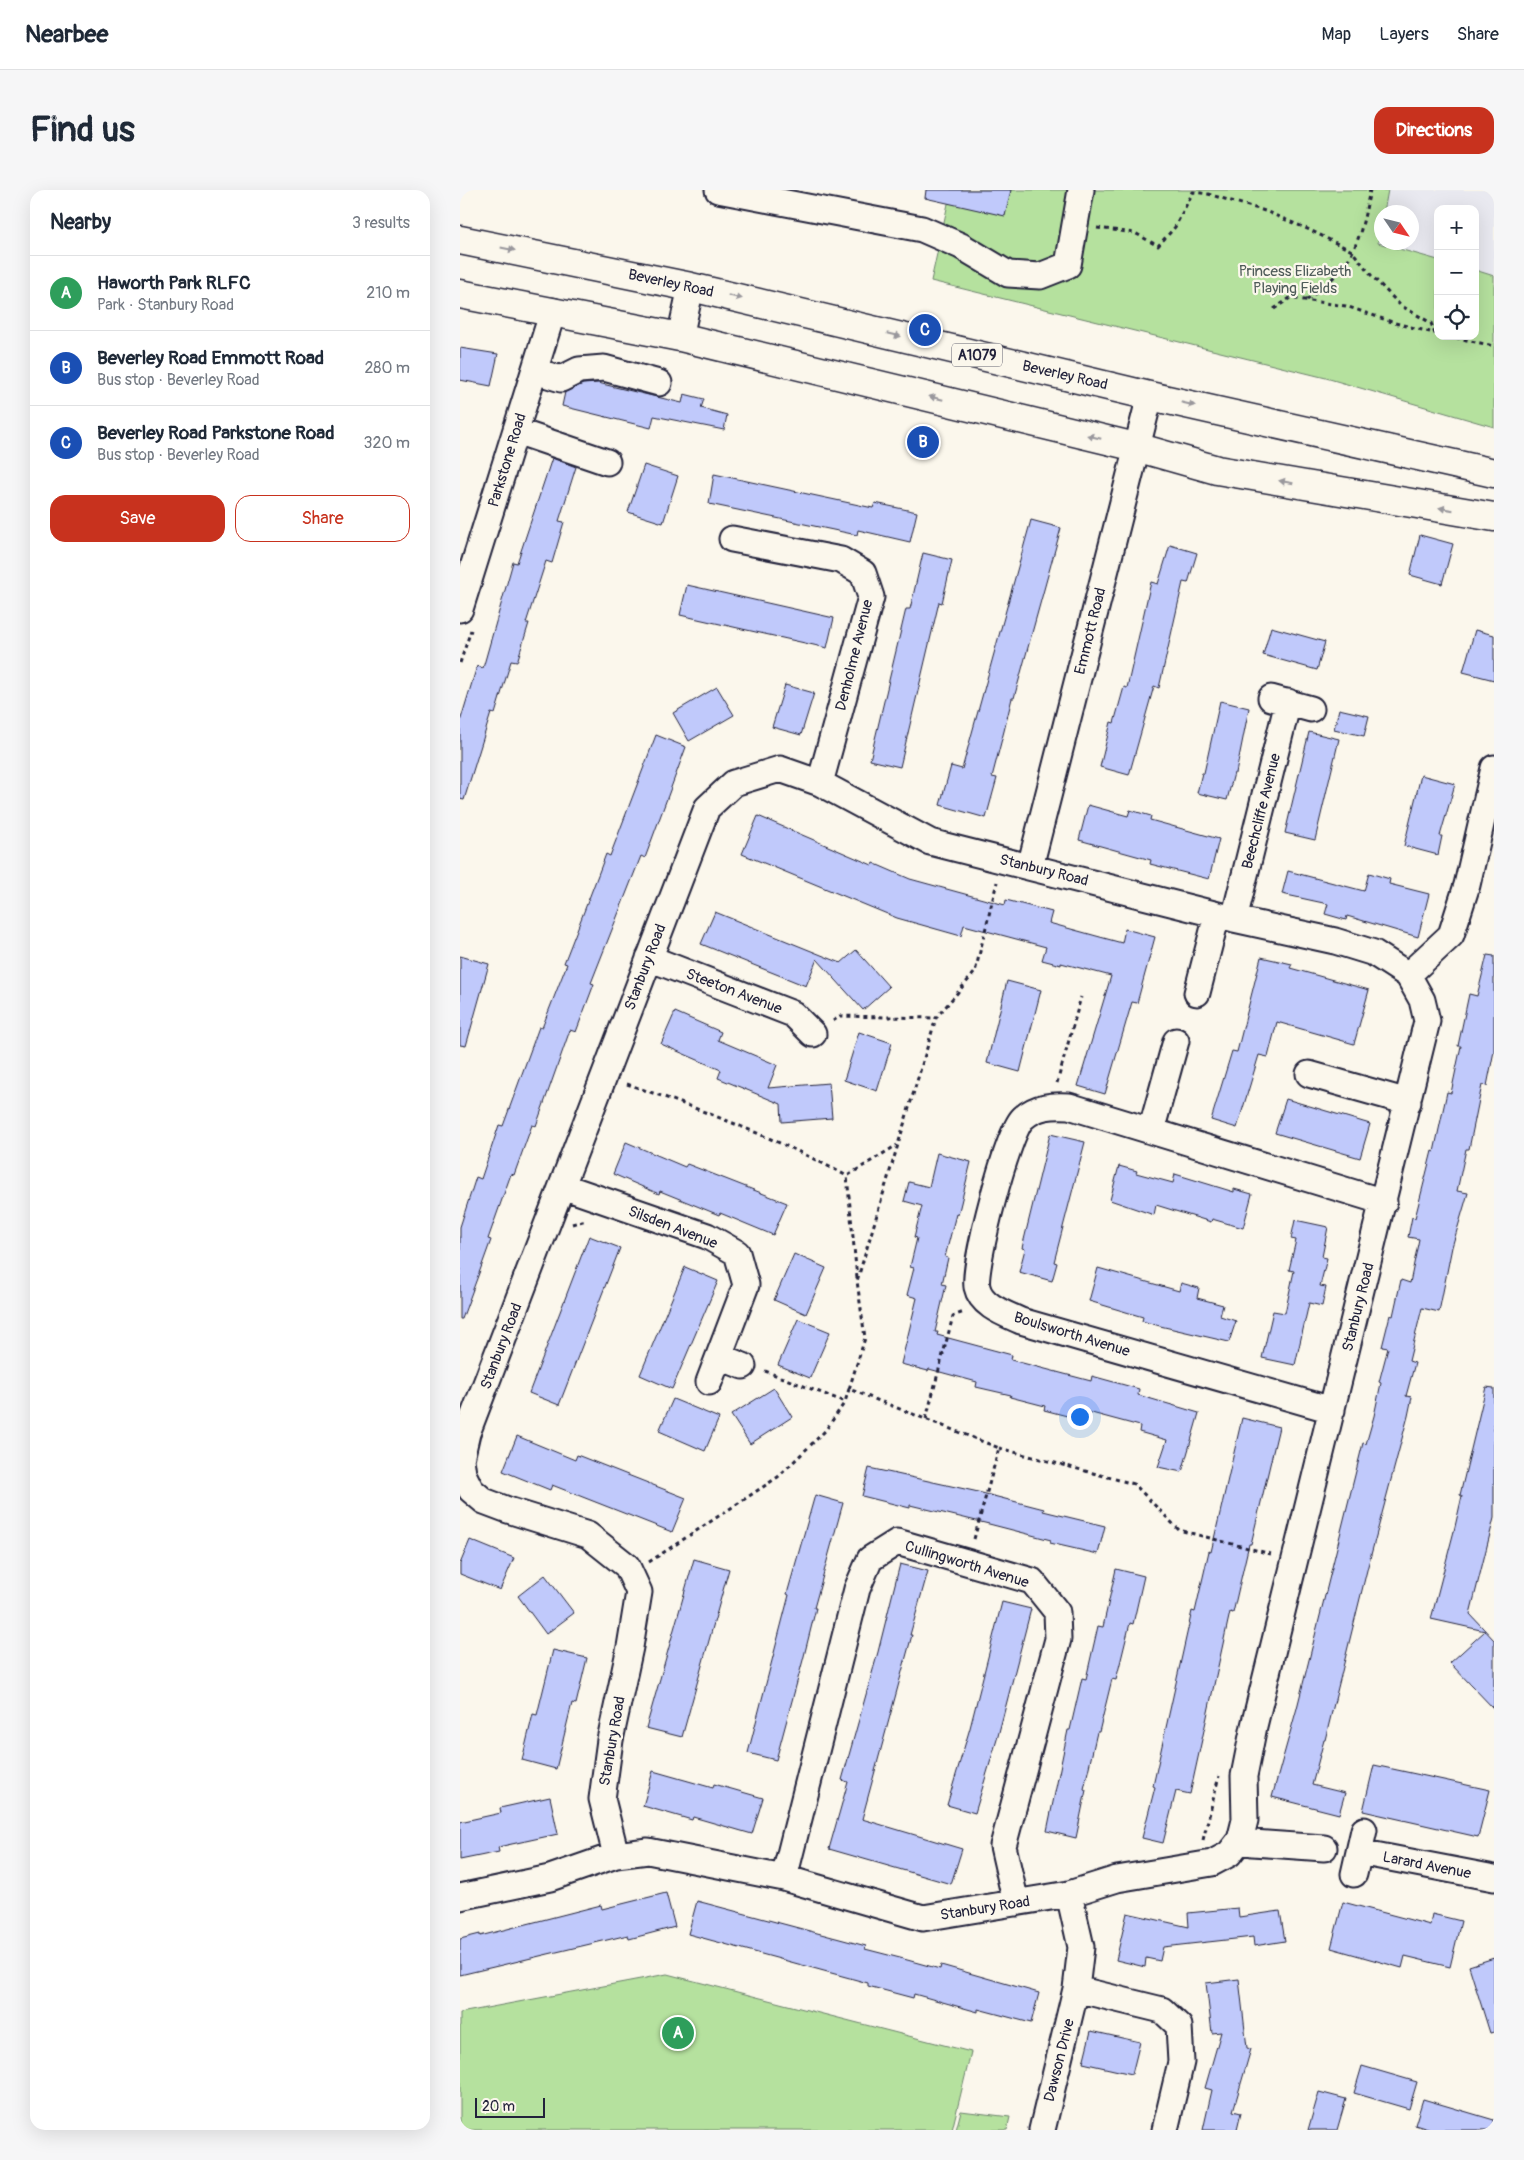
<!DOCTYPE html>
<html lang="en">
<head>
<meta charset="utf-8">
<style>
	body { margin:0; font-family:Pangolin,sans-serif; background:#f6f6f7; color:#1f2937 }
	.controls { position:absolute; right:15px; top:15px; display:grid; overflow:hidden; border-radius:10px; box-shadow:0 5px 20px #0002 }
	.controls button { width:45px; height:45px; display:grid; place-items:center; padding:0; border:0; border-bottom:1px solid #e0e1e3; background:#fff; color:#1f2937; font:25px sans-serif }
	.compass { position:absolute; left:914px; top:15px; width:45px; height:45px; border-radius:50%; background:#fff; box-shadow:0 5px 20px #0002; rotate:125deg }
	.scale { position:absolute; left:15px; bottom:12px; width:70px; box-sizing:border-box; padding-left:5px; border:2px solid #22223b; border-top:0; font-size:14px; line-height:18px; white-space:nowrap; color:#22223b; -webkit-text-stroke:4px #fbf7ec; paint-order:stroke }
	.you { position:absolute; left:619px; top:1226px; width:18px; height:18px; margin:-12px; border:4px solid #fff; border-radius:50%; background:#1a73e8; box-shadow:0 0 0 8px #1a73e833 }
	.badge { display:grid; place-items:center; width:32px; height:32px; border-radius:50%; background:#c8321e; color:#fff; font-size:16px; font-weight:700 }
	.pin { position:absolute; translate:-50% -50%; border:2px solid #fff; box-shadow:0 1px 5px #0006 }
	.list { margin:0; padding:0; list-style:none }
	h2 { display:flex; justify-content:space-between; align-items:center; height:65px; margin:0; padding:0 20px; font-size:21px }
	h2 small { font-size:16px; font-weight:400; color:#747a83 }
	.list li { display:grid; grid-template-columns:32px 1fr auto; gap:15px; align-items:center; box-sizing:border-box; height:75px; padding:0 20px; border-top:1px solid #e0e1e3 }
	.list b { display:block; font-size:19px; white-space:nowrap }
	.list p { margin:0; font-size:16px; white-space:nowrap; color:#747a83 }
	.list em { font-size:16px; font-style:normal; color:#747a83 }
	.actions { display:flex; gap:10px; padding:15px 20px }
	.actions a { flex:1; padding:11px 0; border:1px solid #c8321e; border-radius:15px; text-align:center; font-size:18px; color:#c8321e }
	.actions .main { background:#c8321e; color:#fff }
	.icon { flex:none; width:28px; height:28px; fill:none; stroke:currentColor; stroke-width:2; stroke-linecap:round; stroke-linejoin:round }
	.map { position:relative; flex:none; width:1034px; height:1940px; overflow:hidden; border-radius:15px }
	header { display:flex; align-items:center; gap:30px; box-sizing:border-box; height:70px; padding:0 25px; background:#fff; border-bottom:1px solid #e0e1e3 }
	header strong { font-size:24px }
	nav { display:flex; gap:28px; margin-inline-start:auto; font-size:18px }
	.intro { display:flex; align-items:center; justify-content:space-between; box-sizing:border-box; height:120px; padding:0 30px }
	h1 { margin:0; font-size:35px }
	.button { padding:12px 22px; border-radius:15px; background:#c8321e; color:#fff; font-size:18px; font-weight:700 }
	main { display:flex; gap:30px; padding:0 30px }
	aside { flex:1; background:#fff; border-radius:15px; box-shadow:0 5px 20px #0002 }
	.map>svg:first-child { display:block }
	.built { fill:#e9e9f0 }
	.green { fill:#b5e19e; stroke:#6c826c }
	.building { fill:#c0c9fb; stroke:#22223b }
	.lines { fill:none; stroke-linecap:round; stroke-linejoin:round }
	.minor-casing { stroke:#22223b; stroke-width:29 }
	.major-casing { stroke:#22223b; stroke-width:31 }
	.path { stroke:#22223b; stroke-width:3; stroke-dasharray:4 4; stroke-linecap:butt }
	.minor { stroke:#fbf7ec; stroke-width:25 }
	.major { stroke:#fbf7ec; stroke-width:28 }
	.oneway { fill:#99979c }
	.labels { text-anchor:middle; stroke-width:4.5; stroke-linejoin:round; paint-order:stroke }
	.shield { fill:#fbf7ec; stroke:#636270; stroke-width:1 }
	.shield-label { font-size:14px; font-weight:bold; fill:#22223b }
	.park-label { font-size:15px; fill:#4e5b59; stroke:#fbf7ec }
	.street-label { font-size:15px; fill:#22223b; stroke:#fbf7ec }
</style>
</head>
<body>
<header>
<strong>Nearbee</strong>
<nav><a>Map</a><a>Layers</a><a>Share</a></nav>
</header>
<div class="intro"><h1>Find us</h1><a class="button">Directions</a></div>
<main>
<aside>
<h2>Nearby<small>3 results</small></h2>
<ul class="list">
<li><span class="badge" style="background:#2e9e5b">A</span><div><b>Haworth Park RLFC</b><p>Park · Stanbury Road</p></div><em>210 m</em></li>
<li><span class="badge" style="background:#1a4fb4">B</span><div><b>Beverley Road Emmott Road</b><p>Bus stop · Beverley Road</p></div><em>280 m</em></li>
<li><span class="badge" style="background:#1a4fb4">C</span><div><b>Beverley Road Parkstone Road</b><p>Bus stop · Beverley Road</p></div><em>320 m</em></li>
</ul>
<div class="actions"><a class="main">Save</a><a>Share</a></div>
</aside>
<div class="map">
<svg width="1034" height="1940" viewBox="0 0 1034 1940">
	<rect width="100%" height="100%" fill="#fbf7ec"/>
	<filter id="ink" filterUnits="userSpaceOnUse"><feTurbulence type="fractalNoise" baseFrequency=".02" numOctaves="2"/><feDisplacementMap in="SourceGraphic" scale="10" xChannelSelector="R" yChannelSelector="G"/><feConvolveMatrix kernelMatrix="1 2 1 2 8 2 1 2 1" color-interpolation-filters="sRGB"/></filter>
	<g filter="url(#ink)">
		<path class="built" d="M 928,0 L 1034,0 L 1034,86 L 1015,80 L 1015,19 L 978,19 L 978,70 L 918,54 L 921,34 L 922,52 L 952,52 L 952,22 L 924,22 Z"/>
		<path class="green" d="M 491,0 L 928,0 L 924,22 L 922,22 L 918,53 L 978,70 L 978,146 L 1015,146 L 1015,80 L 1034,86 L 1034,237 L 866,188 L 471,91 Z
			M 207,1784 L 511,1862 L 492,1940 L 0,1940 L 0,1823 Z
			M 501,1921 L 550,1927 L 547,1940 L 496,1940 Z"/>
		<path class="building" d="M 466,0 L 551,0 L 545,26 L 465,8 Z
			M 0,158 L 38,164 L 31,196 L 0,190 Z
			M 138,193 L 222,213 L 224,204 L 244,209 L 241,218 L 267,225 L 264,240 L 194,226 L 191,238 L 102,216 L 105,202 L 123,194 Z
			M 92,268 L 116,277 L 99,331 L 104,332 L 92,373 L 86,371 L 66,433 L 69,433 L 57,472 L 51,471 L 35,524 L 31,523 L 4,610 L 0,609 L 0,532 L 17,476 L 23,478 L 53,372 L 57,373 Z
			M 184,275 L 218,286 L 203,333 L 168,322 Z
			M 254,284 L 413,318 L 415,313 L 457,322 L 450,352 L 398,340 L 397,345 L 249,314 Z
			M 571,330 L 601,338 L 554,508 L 552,508 L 544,541 L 532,587 L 537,588 L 526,628 L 480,615 L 491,576 L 502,579 Z
			M 960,345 L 993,354 L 982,394 L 950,385 Z
			M 710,355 L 737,363 L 728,393 L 723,392 L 699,498 L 694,496 L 669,585 L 640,577 L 651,532 L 654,533 L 664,497 L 667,498 L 691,392 L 698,394 Z
			M 463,363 L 492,370 L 482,413 L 479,412 L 440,577 L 410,570 L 446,419 L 450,419 Z
			M 227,395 L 374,428 L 367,458 L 220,425 Z
			M 811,437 L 865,452 L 857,480 L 803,465 Z
			M 1015,440 L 1034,445 L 1034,490 L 1003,482 Z
			M 325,495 L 354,503 L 341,545 L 312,537 Z
			M 257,497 L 274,525 L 229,551 L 213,523 Z
			M 760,511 L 789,518 L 776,583 L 774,583 L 767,610 L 737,603 L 742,583 L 744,583 Z
			M 879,519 L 909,526 L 904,546 L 874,539 Z
			M 849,542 L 879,549 L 855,650 L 825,643 Z
			M 196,545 L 226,557 L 185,668 L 181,666 L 131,793 L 134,794 L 116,842 L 110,840 L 76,936 L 72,935 L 54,985 L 51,984 L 28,1049 L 31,1050 L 22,1075 L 2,1129 L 0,1129 L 0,1037 L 16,987 L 21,989 L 39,935 L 43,936 L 79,837 L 82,838 L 107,774 L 104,773 L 120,732 L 146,664 L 150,666 Z
			M 961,585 L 995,594 L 980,646 L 982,646 L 978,665 L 944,656 Z
			M 628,615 L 668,626 L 670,620 L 691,626 L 690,630 L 759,649 L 749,689 L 690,674 L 691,670 L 619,650 Z
			M 298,626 L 412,675 L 413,673 L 450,689 L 545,715 L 546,710 L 592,722 L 589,733 L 662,753 L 665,739 L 695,747 L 677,813 L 672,812 L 645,904 L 618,896 L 651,786 L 601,773 L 601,775 L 582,770 L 586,757 L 504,735 L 501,746 L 437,728 L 282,664 Z
			M 828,681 L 904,701 L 909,683 L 930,689 L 929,694 L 969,704 L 958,747 L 887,726 L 886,730 L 865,724 L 868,714 L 822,704 Z
			M 255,722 L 381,773 L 396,760 L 429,797 L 403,820 L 357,769 L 346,796 L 241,754 Z
			M 1027,765 L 1034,766 L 1034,861 L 1027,896 L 1022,895 L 1009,959 L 1006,959 L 997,1001 L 1008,1003 L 992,1057 L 979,1122 L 962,1118 L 949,1171 L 955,1173 L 946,1206 L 952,1207 L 948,1226 L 908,1376 L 865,1550 L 864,1550 L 852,1595 L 885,1603 L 879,1624 L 812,1607 L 837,1518 L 903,1253 L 906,1254 L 914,1226 L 921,1193 L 919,1192 L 928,1158 L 922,1157 L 930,1125 L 933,1126 L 941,1090 L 950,1093 L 959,1049 L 948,1047 L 952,1027 L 955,1028 L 972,961 L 974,962 L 987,902 L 991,903 L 1001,856 L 998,856 L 1009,804 L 1017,806 Z
			M 0,766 L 29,774 L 6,856 L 0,855 Z
			M 801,767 L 832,774 L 830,778 L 909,800 L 894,854 L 817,832 L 808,867 L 799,865 L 777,938 L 751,930 L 772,861 L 777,862 Z
			M 547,791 L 581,800 L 560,882 L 527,873 Z
			M 215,822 L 261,842 L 258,850 L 317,875 L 308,898 L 369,893 L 372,928 L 322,932 L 321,914 L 258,888 L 261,880 L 201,854 Z
			M 399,842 L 432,853 L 417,901 L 384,890 Z
			M 826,909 L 910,934 L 900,968 L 815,943 Z
			M 590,944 L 625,952 L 594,1072 L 597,1073 L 592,1091 L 559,1082 L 565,1059 L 562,1058 Z
			M 166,952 L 225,977 L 227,974 L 327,1013 L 313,1045 L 260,1023 L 259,1025 L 200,1001 L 199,1004 L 153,984 Z
			M 477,963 L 511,972 L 498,1025 L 496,1024 L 485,1067 L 488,1068 L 482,1094 L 486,1095 L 475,1142 L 478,1142 L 477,1145 L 552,1165 L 551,1170 L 631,1191 L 632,1186 L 661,1194 L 679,1199 L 678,1205 L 739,1223 L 722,1282 L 698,1277 L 707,1250 L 679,1242 L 680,1236 L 613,1218 L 611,1227 L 584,1220 L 585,1216 L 550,1207 L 551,1205 L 516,1197 L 517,1192 L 469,1179 L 468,1181 L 441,1174 L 457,1108 L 447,1105 L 454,1078 L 450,1077 L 457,1048 L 454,1047 L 462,1016 L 444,1011 L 449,992 L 469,997 Z
			M 659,976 L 677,981 L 676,983 L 713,993 L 715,984 L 774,1002 L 774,999 L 792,1004 L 783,1038 L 752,1029 L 751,1032 L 696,1015 L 694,1025 L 650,1010 Z
			M 835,1030 L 868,1037 L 862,1067 L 867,1068 L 860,1096 L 866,1097 L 862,1116 L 849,1113 L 835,1175 L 802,1168 L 813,1121 L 825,1123 L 834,1081 L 829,1080 L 836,1050 L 831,1049 Z
			M 129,1046 L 160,1058 L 99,1215 L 69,1203 Z
			M 334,1064 L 366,1078 L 346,1124 L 314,1110 Z
			M 225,1077 L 258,1091 L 212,1199 L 180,1185 Z
			M 638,1078 L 719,1101 L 721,1093 L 739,1098 L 737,1108 L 763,1115 L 760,1126 L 776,1131 L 769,1152 L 700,1136 L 682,1131 L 683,1127 L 629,1111 Z
			M 338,1129 L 370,1142 L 350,1188 L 318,1175 Z
			M 1026,1197 L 1034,1198 L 1034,1328 L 1010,1424 L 1034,1450 L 1034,1519 L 990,1473 L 1025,1441 L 971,1429 L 994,1341 L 1002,1306 L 1000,1305 Z
			M 314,1198 L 332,1227 L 290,1254 L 271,1225 Z
			M 213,1209 L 259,1228 L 245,1261 L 199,1241 Z
			M 782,1228 L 819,1237 L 791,1354 L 789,1354 L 773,1423 L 770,1422 L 730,1604 L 716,1601 L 703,1653 L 682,1648 L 695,1597 L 693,1596 L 732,1421 L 735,1422 L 749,1361 L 751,1362 Z
			M 57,1246 L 115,1270 L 117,1265 L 226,1308 L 212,1342 L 92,1295 L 90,1300 L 43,1281 Z
			M 409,1278 L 514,1301 L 584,1319 L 583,1321 L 645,1336 L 638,1364 L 590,1353 L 591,1350 L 529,1334 L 450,1315 L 450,1318 L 402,1306 Z
			M 355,1305 L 383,1313 L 354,1418 L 356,1418 L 343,1470 L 316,1570 L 288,1563 L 329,1405 L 327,1404 Z
			M 10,1350 L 54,1368 L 40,1400 L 0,1384 L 0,1374 Z
			M 234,1369 L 269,1379 L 222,1547 L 186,1538 Z
			M 440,1374 L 468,1381 L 450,1445 L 452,1445 L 402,1629 L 502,1659 L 491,1694 L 369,1659 L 388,1592 L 382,1590 L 418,1462 Z
			M 656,1379 L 684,1386 L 673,1434 L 670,1433 L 656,1490 L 652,1489 L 639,1542 L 637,1542 L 624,1599 L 626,1600 L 616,1648 L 587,1641 L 608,1540 L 610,1540 L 622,1488 L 626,1489 L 638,1436 L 643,1437 Z
			M 85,1385 L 114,1423 L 86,1444 L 58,1406 Z
			M 542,1412 L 571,1419 L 538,1546 L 515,1623 L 487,1615 L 510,1538 Z
			M 93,1460 L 127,1468 L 116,1514 L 112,1513 L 96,1579 L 62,1570 L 73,1524 L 77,1525 Z
			M 914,1575 L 1030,1600 L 1018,1647 L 903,1621 Z
			M 193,1581 L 253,1598 L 254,1594 L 303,1608 L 292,1644 L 233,1627 L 232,1630 L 183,1616 Z
			M 90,1607 L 98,1644 L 38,1657 L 39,1662 L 0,1670 L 0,1632 L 41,1623 L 40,1618 Z
			M 206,1703 L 215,1737 L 169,1749 L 168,1745 L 0,1785 L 0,1749 L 20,1744 L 20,1746 L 141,1715 L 142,1719 Z
			M 237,1711 L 406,1756 L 405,1759 L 440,1768 L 480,1779 L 481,1775 L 579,1803 L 571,1833 L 518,1819 L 518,1822 L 454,1804 L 453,1808 L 408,1796 L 408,1793 L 228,1744 Z
			M 883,1712 L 970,1735 L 972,1724 L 1001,1731 L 990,1777 L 945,1766 L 942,1778 L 871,1758 Z
			M 778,1718 L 779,1727 L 820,1721 L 825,1751 L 794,1756 L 793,1747 L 703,1757 L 700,1771 L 686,1768 L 685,1777 L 656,1770 L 667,1723 L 729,1737 L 728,1723 Z
			M 1034,1768 L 1034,1842 L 1030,1843 L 1009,1776 Z
			M 779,1789 L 787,1858 L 791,1859 L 773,1921 L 781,1923 L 777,1940 L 743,1940 L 752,1900 L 745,1898 L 761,1842 L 752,1843 L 746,1793 Z
			M 631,1841 L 680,1852 L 672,1884 L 623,1873 Z
			M 902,1876 L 957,1892 L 949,1919 L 894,1903 Z
			M 859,1902 L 886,1909 L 877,1940 L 848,1940 Z
			M 963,1909 L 1034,1930 L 1034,1940 L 971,1940 L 955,1935 Z"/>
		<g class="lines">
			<g class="minor-casing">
				<path id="minor" d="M 258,0 L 462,39 L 501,56 L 548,84 L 580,86 L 608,75 L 621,0
					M 220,147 L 231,97
					M 75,181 L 101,189 L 119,180 L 144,178 L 199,193
					M 56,241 L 147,272
					M 272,349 L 381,370 L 403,383 L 411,407 L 360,593
					M 0,419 L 93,121
					M 811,508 L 851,519
					M 320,579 L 360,593 L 470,652 L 774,729 L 875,751 L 914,763 L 948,785 L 962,810 L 967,831 L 794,1536 L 784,1586 L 785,1630 L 780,1650 L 769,1664 L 752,1673 L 657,1689 L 609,1704 L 463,1728 L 324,1688 L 188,1661 L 156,1665 L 142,1609 L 150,1550 L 170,1457 L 179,1402 L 167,1376 L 128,1345 L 48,1320 L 24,1311 L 11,1300 L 3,1284 L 1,1269 L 7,1243 L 247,618 L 274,593 Z
					M 570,677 L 690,206
					M 774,729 L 828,512
					M 189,768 L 333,824 L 353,844
					M 948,785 L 991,745 L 1007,695 L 1034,578
					M 737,803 L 757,725
					M 849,884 L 948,912
					M 691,941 L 716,851
					M 102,996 L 247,1046 L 277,1063 L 286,1095 L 249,1192
					M 260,1167 L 283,1176
					M 872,1220 L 561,1131 C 546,1124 521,1116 517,1097 C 513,1076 547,943 563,928 C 576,916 592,915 609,916 L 924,1012
					M 780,1650 L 793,1653 L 864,1658
					M 899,1662 L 1034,1688
					M 894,1684 L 904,1640
					M 324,1688 L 397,1399 L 410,1369 L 437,1352 L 572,1391 L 597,1422 L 598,1449 L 543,1656 L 556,1713
					M 609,1704 L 621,1757 L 616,1799 L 702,1820 L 719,1836 L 721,1872 L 705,1940
					M 0,1707 L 90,1688 L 156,1665
					M 582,1940 L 616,1799"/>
			</g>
			<g class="major-casing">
				<path id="major" d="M 0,50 L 231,97 L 690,206 L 1034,283
					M 0,104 L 220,147 L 676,257 L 757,280 L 1034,327"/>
			</g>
			<path class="path" d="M 637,38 L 675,43 L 698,56 L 715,37 L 733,2 L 748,4 L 805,21 L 850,40 L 892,61 L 911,85 L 940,115 L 971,133 L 975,144
				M 847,110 C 861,98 878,86 888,70 C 901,49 905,23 910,0
				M 814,119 L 830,108 L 886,116 L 935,133 L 978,144
				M 988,146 L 1034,156
				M 0,473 L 11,440
				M 373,831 L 380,826 L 476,828
				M 597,893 L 621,807
				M 167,894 C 243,920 316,948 387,986
				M 112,1034 L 126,1030
				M 397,1088 L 387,986 L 437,955
				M 305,1181 L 385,1212 L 389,1199
				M 466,1229 L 493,1126 L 504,1122
				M 539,1258 L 674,1294 L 719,1340 L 811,1364
				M 514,1349 L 539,1258 L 389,1199 L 405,1148 L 397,1091 L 476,828 L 515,782 L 537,692
				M 189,1372 L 318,1287 L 365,1241 L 385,1212
				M 743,1650 L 759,1586"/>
			<use href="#minor" class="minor"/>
			<use href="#major" class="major"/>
		</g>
		<defs><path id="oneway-solid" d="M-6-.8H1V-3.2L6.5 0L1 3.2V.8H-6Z" transform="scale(1.25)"/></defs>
		<g class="oneway">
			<use href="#oneway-solid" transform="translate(48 59) rotate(11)"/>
			<use href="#oneway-solid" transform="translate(275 107) rotate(13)"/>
			<use href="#oneway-solid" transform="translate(434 145) rotate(13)"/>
			<use href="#oneway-solid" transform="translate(476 208) rotate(-166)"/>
			<use href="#oneway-solid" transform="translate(728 214) rotate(13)"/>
			<use href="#oneway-solid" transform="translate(634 247) rotate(-166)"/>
			<use href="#oneway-solid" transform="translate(826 292) rotate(-170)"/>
			<use href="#oneway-solid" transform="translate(986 319) rotate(-170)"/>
		</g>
	</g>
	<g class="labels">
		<rect class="shield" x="492" y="153.5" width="50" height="23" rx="4"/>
		<g class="shield-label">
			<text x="517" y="170">A1079</text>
		</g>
		<g class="park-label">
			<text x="835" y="86">Princess Elizabeth<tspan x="835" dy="17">Playing Fields</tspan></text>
		</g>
		<g class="street-label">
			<text transform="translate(211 93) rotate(12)" y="5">Beverley Road</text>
			<text transform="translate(605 185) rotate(13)" y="5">Beverley Road</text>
			<text transform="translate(47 270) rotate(-73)" y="5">Parkstone Road</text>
			<text transform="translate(630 441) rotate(-76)" y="5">Emmott Road</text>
			<text transform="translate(394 465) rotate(-76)" y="5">Denholme Avenue</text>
			<text transform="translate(801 621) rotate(-76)" y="5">Beechcliffe Avenue</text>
			<text transform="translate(584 680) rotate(14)" y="5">Stanbury Road</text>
			<text transform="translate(185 777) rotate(-69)" y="5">Stanbury Road</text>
			<text transform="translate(274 801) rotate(21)" y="5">Steeton Avenue</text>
			<text transform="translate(213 1037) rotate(21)" y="5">Silsden Avenue</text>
			<text transform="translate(898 1117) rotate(-76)" y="5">Stanbury Road</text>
			<text transform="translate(612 1144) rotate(17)" y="5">Boulsworth Avenue</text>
			<text transform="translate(41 1156) rotate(-69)" y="5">Stanbury Road</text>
			<text transform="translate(507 1374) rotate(17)" y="5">Cullingworth Avenue</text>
			<text transform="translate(152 1551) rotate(-80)" y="5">Stanbury Road</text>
			<text transform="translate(967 1675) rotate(11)" y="5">Larard Avenue</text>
			<text transform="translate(525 1718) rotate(-9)" y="5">Stanbury Road</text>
			<text transform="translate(599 1870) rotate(-76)" y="5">Dawson Drive</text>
		</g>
	</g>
</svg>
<div class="controls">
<button>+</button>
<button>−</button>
<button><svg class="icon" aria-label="locate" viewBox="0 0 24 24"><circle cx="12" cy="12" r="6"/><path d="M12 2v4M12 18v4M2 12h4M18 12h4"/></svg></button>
</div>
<svg class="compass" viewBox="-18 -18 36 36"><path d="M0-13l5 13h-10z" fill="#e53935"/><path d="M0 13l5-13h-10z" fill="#747a83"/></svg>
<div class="scale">20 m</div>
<div class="you"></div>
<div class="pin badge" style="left:218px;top:1843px;background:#2e9e5b">A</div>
<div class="pin badge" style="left:463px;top:252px;background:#1a4fb4">B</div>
<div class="pin badge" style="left:465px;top:140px;background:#1a4fb4">C</div>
</div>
</main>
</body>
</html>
